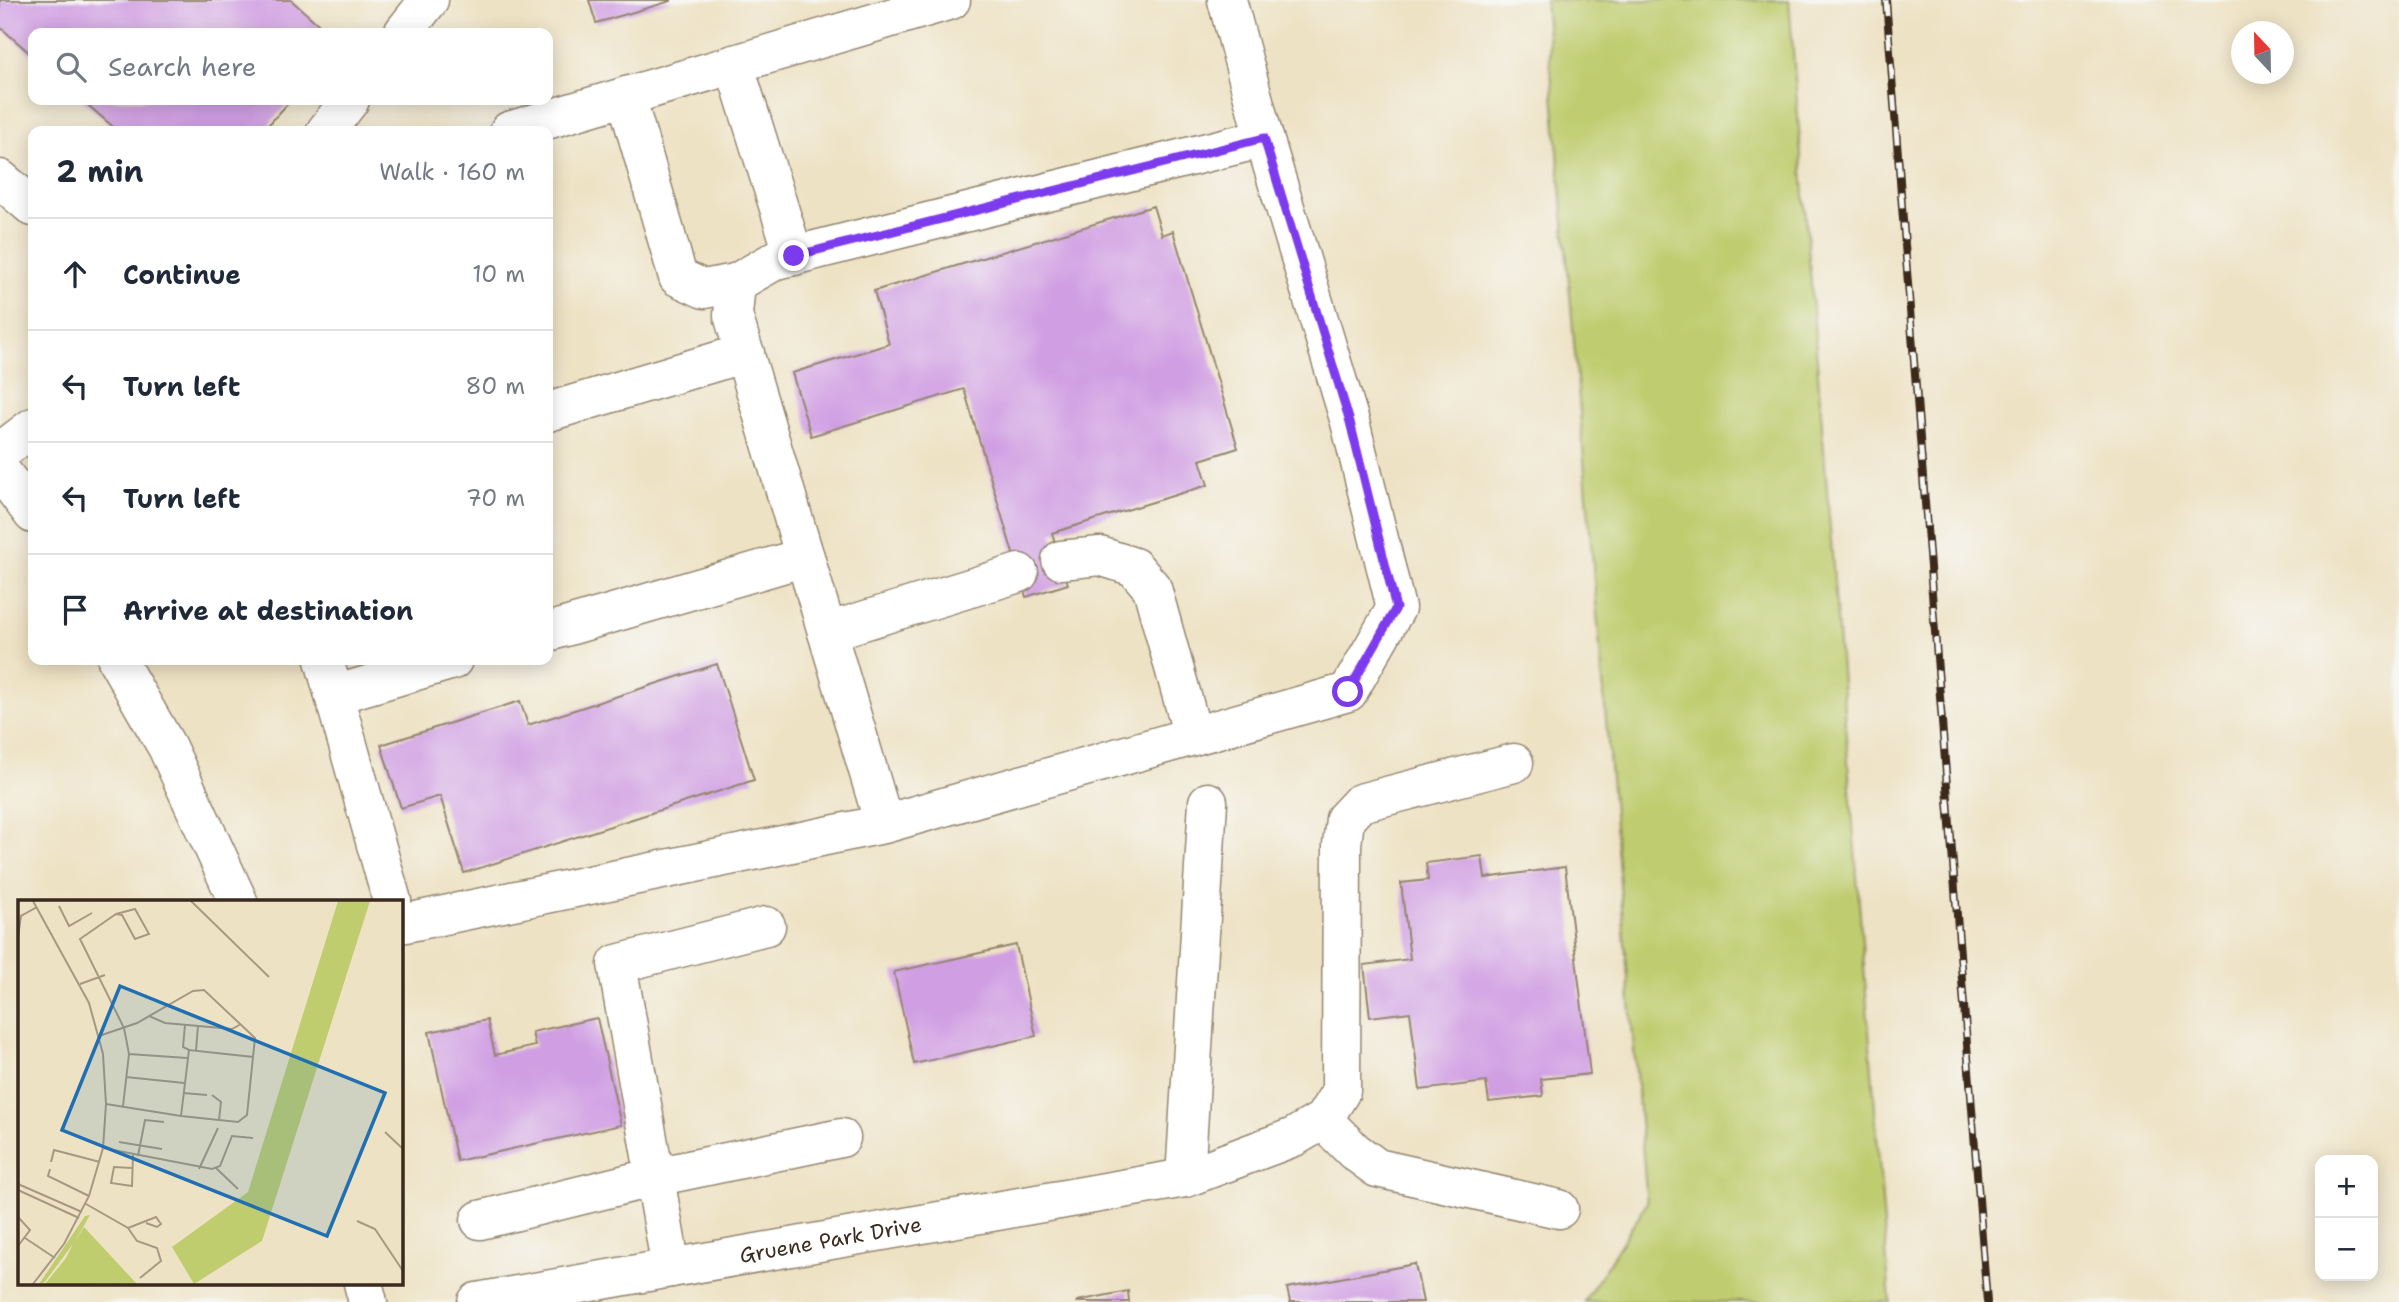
<!DOCTYPE html>
<html lang="en">
<head>
<meta charset="utf-8">
<style>
	body { margin:0; font-family:"Shantell Sans",sans-serif; background:#f2f2f3; color:#1f2937 }
	.controls { position:absolute; right:21px; bottom:21px; display:grid; overflow:hidden; border-radius:14px; box-shadow:0 4px 18px #0003 }
	.controls button { width:63px; height:63px; display:grid; place-items:center; padding:0; border:0; border-bottom:2px solid #e0e1e3; background:#fff; color:#1f2937; font:35px sans-serif }
	.compass { position:absolute; left:2231px; top:21px; width:63px; height:63px; border-radius:50%; background:#fff; box-shadow:0 4px 18px #0003; rotate:338deg }
	.stop { position:absolute; width:21px; height:21px; margin:-16px; border:5px solid #7c3aed; border-radius:50%; background:#fff }
	.stop.end { background:#7c3aed; border-color:#fff; box-shadow:0 2px 7px #0008 }
	.list { margin:0; padding:0; list-style:none }
	h2 { display:flex; justify-content:space-between; align-items:center; height:91px; margin:0; padding:0 28px; font-size:30px }
	h2 small { font-size:23px; font-weight:400; color:#747a83 }
	.list li { display:grid; grid-template-columns:46px 1fr auto; gap:21px; align-items:center; box-sizing:border-box; height:112px; padding:0 28px; border-top:2px solid #e0e1e3 }
	.list b { display:block; font-size:26px; white-space:nowrap }
	.list em { font-size:23px; font-style:normal; color:#747a83 }
	.icon { flex:none; width:38px; height:38px; fill:none; stroke:currentColor; stroke-width:2; stroke-linecap:round; stroke-linejoin:round }
	.map { position:relative; flex:none; width:2399px; height:1302px; overflow:hidden }
	.search { position:absolute; background:#fff; box-shadow:0 4px 18px #0003; left:28px; top:28px; width:525px; height:77px; display:flex; align-items:center; gap:18px; box-sizing:border-box; padding:0 24px; border-radius:14px; color:#747a83; font-size:26px }
	.panel { position:absolute; background:#fff; box-shadow:0 4px 18px #0003; left:28px; top:126px; width:525px; height:539px; border-radius:14px }
	.map>svg:first-child { display:block }
	.green { fill:#bfcd6f; stroke:#7d7c46; stroke-width:2 }
	.building { fill:#d09ee3 }
	.lines { fill:none; stroke-linecap:round; stroke-linejoin:round }
	.minor-casing { stroke:#948671; stroke-width:41 }
	.major-casing { stroke:#948671; stroke-width:41 }
	.minor { stroke:#fff; stroke-width:38 }
	.major { stroke:#fff; stroke-width:38 }
	.rail-casing { stroke:#3b2a1e; stroke-width:8 }
	.rail { stroke:#f6f6f2; stroke-width:5; stroke-dasharray:16; stroke-linecap:butt }
	.route { stroke:#7c3aed; stroke-width:9 }
	.labels { text-anchor:middle; stroke-width:5; stroke-linejoin:round; paint-order:stroke }
	.street-label { font-size:21px; fill:#3b2a1e; stroke:#f6f6f2 }
	.inset-road { fill:none; stroke:#a69882; stroke-width:2 }
	.view { fill:#1f6fb2; fill-opacity:0.15; stroke:#1f6fb2; stroke-width:3.5 }
	.inset-edge { fill:none; stroke:#3b2a1e; stroke-width:3.5 }
</style>
</head>
<body>
<div class="map">
<svg width="2399" height="1302" viewBox="0 0 2399 1302">
	<rect width="100%" height="100%" fill="#f6f6f2"/>
	<filter id="ink" filterUnits="userSpaceOnUse"><feTurbulence type="fractalNoise" baseFrequency=".0143" numOctaves="2"/><feDisplacementMap in="SourceGraphic" scale="14" xChannelSelector="R" yChannelSelector="G"/><feConvolveMatrix kernelMatrix="1 2 1 2 8 2 1 2 1" color-interpolation-filters="sRGB"/></filter>
	<filter id="wash" filterUnits="userSpaceOnUse"><feTurbulence type="fractalNoise" baseFrequency=".00686" numOctaves="4" result="noise"/><feDisplacementMap in="SourceGraphic" scale="28" xChannelSelector="R" yChannelSelector="G"/><feGaussianBlur stdDeviation="1.57" result="paint"/><feColorMatrix in="noise" values="0 0 0 0 0 0 0 0 0 0 0 0 0 0 0 0 0 1.4 0 .05"/><feComposite in="paint" operator="in"/></filter>
	<g filter="url(#wash)">
		<rect width="100%" height="100%" fill="#eee2c4"/>
		<path class="green" d="M 1545,0 L 1789,0 L 1890,1302 L 1584,1302 L 1647,1203 Z"/>
		<g id="blocks">
			<path class="building" d="M 0,0 L 291,0 L 328,33 L 33,33 L 33,56 L 0,27 Z
				M 589,0 L 671,0 L 671,1 L 596,23 Z
				M 82,100 L 291,100 L 263,131 L 118,131 Z
				M 1153,206 L 1162,235 L 1173,231 L 1238,448 L 1200,460 L 1208,485 L 1052,533 L 1068,584 L 1026,597 L 964,389 L 811,436 L 792,373 L 889,344 L 874,291 Z
				M 717,664 L 754,780 L 464,873 L 440,796 L 401,808 L 381,745 L 520,701 L 528,725 Z
				M 1482,856 L 1485,878 L 1565,867 L 1590,1074 L 1541,1079 L 1543,1096 L 1489,1102 L 1486,1082 L 1420,1090 L 1410,1012 L 1370,1017 L 1364,965 L 1410,959 L 1401,883 L 1428,880 L 1426,863 Z
				M 1016,945 L 1036,1036 L 914,1064 L 894,972 Z
				M 597,1018 L 621,1125 L 457,1161 L 429,1032 L 487,1020 L 495,1055 L 535,1046 L 532,1032 Z
				M 1415,1264 L 1423,1302 L 1290,1302 L 1287,1288 Z
				M 1128,1291 L 1129,1302 L 1077,1302 L 1077,1301 Z"/>
		</g>
	</g>
	<g filter="url(#ink)">
		<use href="#blocks" fill-opacity="0" stroke="#948671" stroke-width="2"/>
		<g class="lines">
			<g class="minor-casing">
				<g id="minor">
					<path d="M 1227,0 L 1264,138"/>
					<path d="M 403,33 L 429,0"/>
					<path d="M 734,64 L 794,256"/>
					<path d="M 626,96 L 678,277 L 704,289 L 736,283"/>
					<path d="M 326,131 L 350,100"/>
					<path d="M 509,131 L 951,0"/>
					<path d="M 0,179 L 33,207"/>
					<path d="M 548,412 L 745,353"/>
					<path d="M 0,452 L 33,427"/>
					<path d="M 1061,560 L 1100,556 L 1134,567 L 1152,588 L 1193,736"/>
					<path d="M 548,632 L 805,557"/>
					<path d="M 827,632 L 1019,573"/>
					<path d="M 324,660 L 392,901"/>
					<path d="M 334,695 L 453,660"/>
					<path d="M 401,924 L 884,824 L 1348,692 L 1396,608 L 1350,422 L 1264,138 L 776,260 L 736,283 L 733,315 L 884,824"/>
					<path d="M 1323,1120 L 1354,1151 L 1377,1168 L 1559,1209"/>
					<path d="M 1185,1178 L 1208,802"/>
					<path d="M 480,1220 L 655,1177 L 841,1138"/>
					<path d="M 671,1268 L 617,964 L 766,926"/>
					<path id="s1" d="M 477,1302 L 1185,1178 L 1294,1137 L 1323,1120 L 1341,1091 L 1342,845 L 1345,819 L 1360,803 L 1514,763"/>
				</g>
			</g>
			<g class="major-casing">
				<path id="major" d="M 0,470 L 33,514
					M 117,660 L 167,747 L 238,901
					M 363,1283 L 368,1302"/>
			</g>
			<use href="#minor" class="minor"/>
			<use href="#major" class="major"/>
			<g class="rail-casing">
				<path id="rail" d="M 1886,0 L 1987,1302"/>
			</g>
			<use href="#rail" class="rail"/>
		</g>
	</g>
	<g class="lines" filter="url(#ink)">
		<path class="route" d="M 794,256 L 1264,138 L 1350,422 L 1396,608 L 1348,692"/>
	</g>
	<g class="labels">
		<g class="street-label">
			<text dy="7" stroke="none"><textPath href="#s1" startOffset="359">Gruene Park Drive</textPath></text>
		</g>
	</g>
	<g transform="translate(18 900)">
		<rect width="385" height="385" fill="#eee2c4"/>
		<path d="M 320,1 L 352,1 L 244,341 L 176,384 L 154,347 L 230,292 ZM 72,315 L 56,343 L 66,327 L 119,384 L 27,384 L 48,358 L 55,344 L 26,383 L 21,384 L 67,316 Z" fill="#bfcd6f"/>
		<path class="inset-road" d="M 173,1 L 251,77M 41,6 L 51,26 L 74,13M 98,14 L 117,9 L 131,34 L 117,39 L 104,15 L 98,14 L 62,39 L 106,128 L 111,154 L 105,206M 0,37 L 3,16 L 19,7M 62,84 L 87,75M 131,116 L 147,123 L 214,129 L 223,124M 167,125 L 165,147 L 171,150M 81,136 L 119,123 L 175,91 L 186,90 L 237,138 L 235,157M 178,150 L 180,126M 111,154 L 169,158M 108,177 L 166,183M 165,193 L 189,195M 194,195 L 203,202 L 201,220M 88,204 L 163,216 L 220,222 L 229,215 L 235,157 L 171,150 L 163,216M 367,232 L 385,249M 101,242 L 144,249M 85,248 L 194,269 L 202,266 L 214,236 L 235,238M 120,256 L 127,220 L 146,222M 33,262 L 36,250 L 82,262M 114,268 L 96,267 L 93,283 L 114,286 L 115,255M 198,268 L 220,289M 32,269 L 30,276 L 71,296M 181,269 L 200,228M 0,284 L 64,312M 0,290 L 61,318M 68,304 L 110,328 L 119,341 L 139,348 L 143,361 L 122,378M 0,317 L 12,330 L 0,346M 339,321 L 357,329 L 385,371M 110,328 L 138,317 L 143,324 L 139,327 L 128,323M 7,338 L 37,358M 15,384 L 46,344 L 71,296 L 85,248 L 88,204 L 85,154 L 71,103 L 15,1"/>
		<path class="view" d="M 102,86 L 367,193 L 309,336 L 44,230 Z"/>
		<rect width="385" height="385" class="inset-edge"/>
	</g>
</svg>
<div class="controls">
<button>+</button>
<button>−</button>
</div>
<svg class="compass" viewBox="-18 -18 36 36"><path d="M0-13l5 13h-10z" fill="#e53935"/><path d="M0 13l5-13h-10z" fill="#747a83"/></svg>
<div class="stop" style="left:1348px;top:692px"></div>
<div class="stop end" style="left:794px;top:256px"></div>
<div class="search"><svg class="icon" aria-label="search" viewBox="0 0 24 24"><circle cx="10" cy="10" r="6"/><path d="M15 15l6 6"/></svg>Search here</div>
<section class="panel">
<h2>2 min<small>Walk · 160 m</small></h2>
<ul class="list">
<li><svg class="icon" aria-label="ahead" viewBox="0 0 24 24"><path d="M12 20V5M6 11l6-6 6 6"/></svg><div><b>Continue</b></div><em>10 m</em></li>
<li><svg class="icon" aria-label="left" viewBox="0 0 24 24"><path d="M17 20v-9H6M10 6l-5 5 5 5"/></svg><div><b>Turn left</b></div><em>80 m</em></li>
<li><svg class="icon" aria-label="left" viewBox="0 0 24 24"><path d="M17 20v-9H6M10 6l-5 5 5 5"/></svg><div><b>Turn left</b></div><em>70 m</em></li>
<li><svg class="icon" aria-label="arrive" viewBox="0 0 24 24"><path d="M6 21V4h12l-3 4 3 4H6"/></svg><div><b>Arrive at destination</b></div></li>
</ul>
</section>
</div>
</body>
</html>
